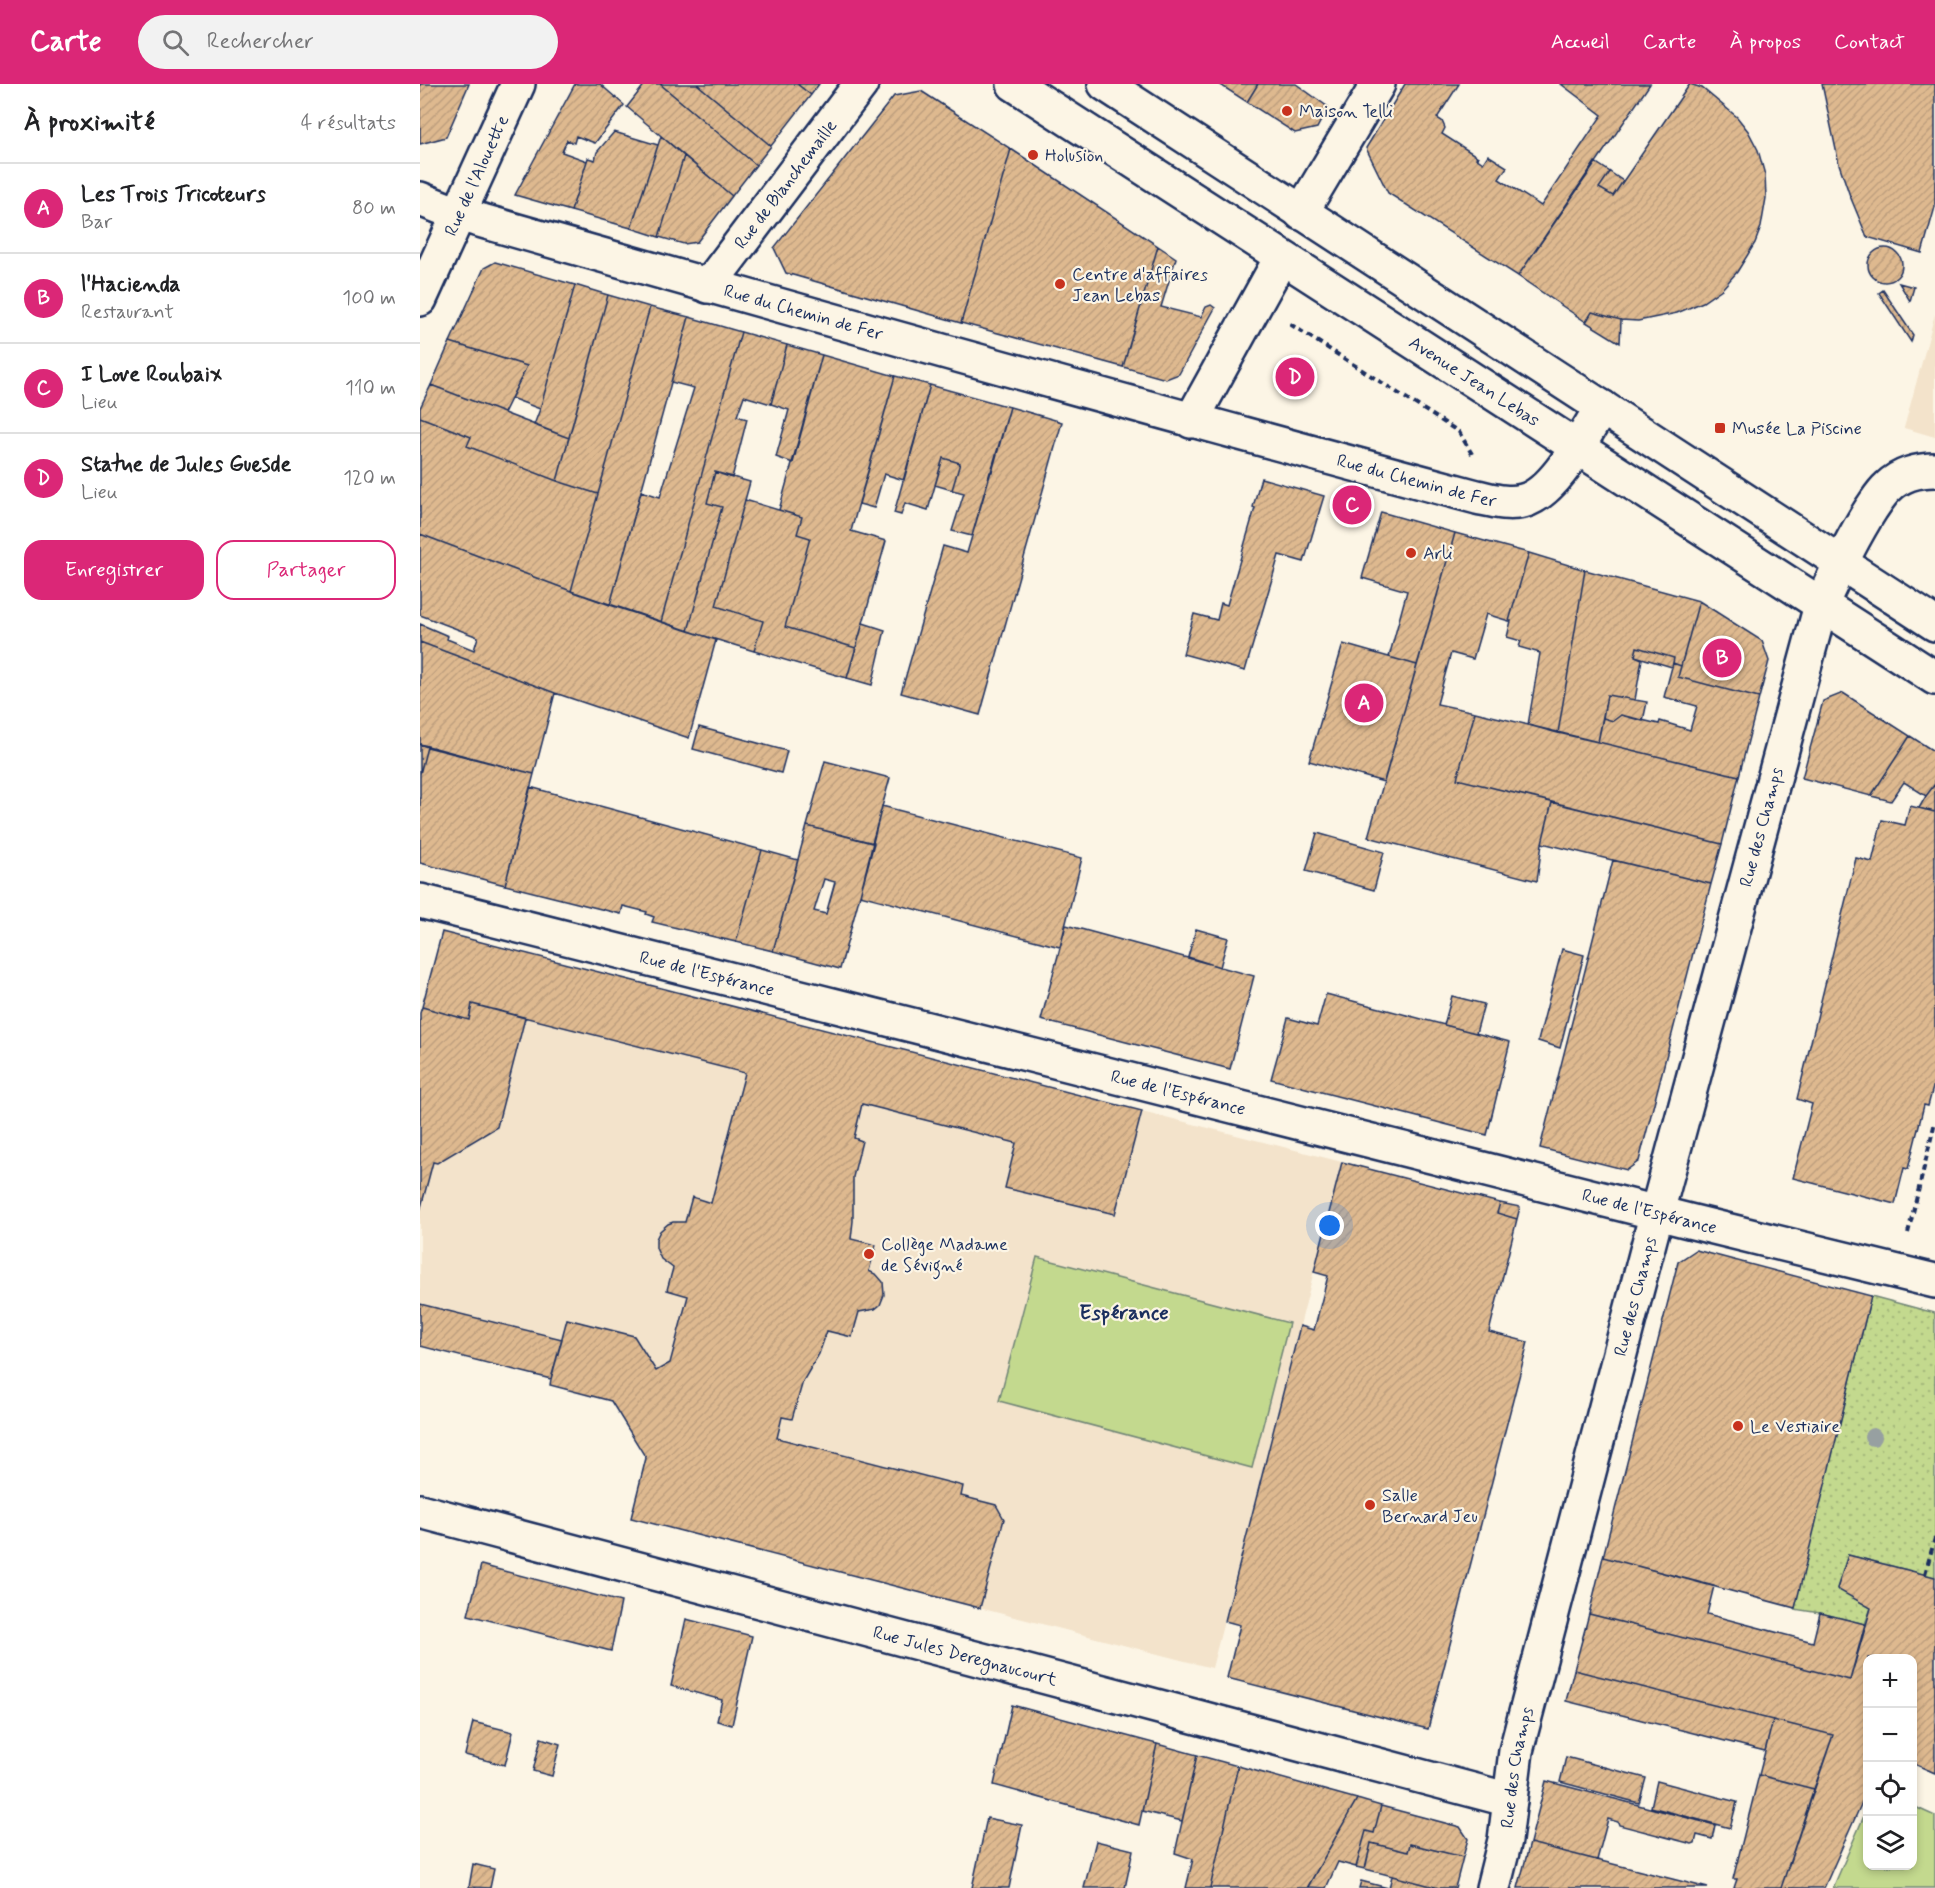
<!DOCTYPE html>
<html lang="fr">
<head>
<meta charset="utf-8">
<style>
	body { margin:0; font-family:Mynerve,sans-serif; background:#f2f2f2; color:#202124 }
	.controls { position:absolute; right:18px; bottom:18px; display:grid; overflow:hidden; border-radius:12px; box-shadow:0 3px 9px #0003 }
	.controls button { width:54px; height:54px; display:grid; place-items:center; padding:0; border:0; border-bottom:2px solid #e0e0e0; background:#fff; color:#202124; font:30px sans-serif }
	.you { position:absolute; left:910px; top:1142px; width:21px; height:21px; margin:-15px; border:4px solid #fff; border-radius:50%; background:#1a73e8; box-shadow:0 0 0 9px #1a73e833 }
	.badge { display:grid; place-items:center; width:39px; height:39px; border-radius:50%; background:#db2777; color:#fff; font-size:20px; font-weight:700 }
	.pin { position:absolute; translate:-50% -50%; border:3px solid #fff; box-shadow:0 2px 6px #0006 }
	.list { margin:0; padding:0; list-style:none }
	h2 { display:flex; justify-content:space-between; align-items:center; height:78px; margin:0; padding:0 24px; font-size:26px }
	h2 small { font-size:20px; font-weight:400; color:#757577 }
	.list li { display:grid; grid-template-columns:39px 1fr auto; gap:18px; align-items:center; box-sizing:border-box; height:90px; padding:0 24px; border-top:2px solid #e0e0e0 }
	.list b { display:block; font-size:22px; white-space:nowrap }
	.list p { margin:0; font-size:20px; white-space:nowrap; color:#757577 }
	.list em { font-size:20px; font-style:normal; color:#757577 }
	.actions { display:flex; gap:12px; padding:18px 24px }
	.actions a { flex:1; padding:14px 0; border:2px solid #db2777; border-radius:18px; text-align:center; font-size:21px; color:#db2777 }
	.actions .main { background:#db2777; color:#fff }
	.icon { flex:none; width:33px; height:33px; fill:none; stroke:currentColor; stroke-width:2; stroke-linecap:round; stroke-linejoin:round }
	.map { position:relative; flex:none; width:1515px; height:1804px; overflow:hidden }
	header { display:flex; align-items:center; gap:36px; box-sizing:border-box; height:84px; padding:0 30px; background:#db2777; color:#fff }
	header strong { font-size:28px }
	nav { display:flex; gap:33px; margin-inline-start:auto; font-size:21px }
	.search { width:420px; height:54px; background:#f2f2f2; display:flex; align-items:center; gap:15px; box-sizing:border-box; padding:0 21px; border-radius:33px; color:#757577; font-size:22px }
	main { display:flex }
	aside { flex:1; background:#fff }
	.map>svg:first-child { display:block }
	.built { fill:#f3e3cb }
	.grass { fill:url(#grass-dots); stroke:#6f8476; stroke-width:1.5 }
	.garden { fill:#c3d98e; stroke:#6f8476; stroke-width:1.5 }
	.building { fill:url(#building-hatch); stroke:#1b2f5e; stroke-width:1.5; fill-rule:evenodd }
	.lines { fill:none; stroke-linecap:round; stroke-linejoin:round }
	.street-casing { stroke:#1b2f5e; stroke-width:38 }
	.secondary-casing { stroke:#1b2f5e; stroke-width:38 }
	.path { stroke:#1b2f5e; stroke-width:4; stroke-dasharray:6 4.5; stroke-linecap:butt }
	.street { stroke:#fcf5e5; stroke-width:33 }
	.secondary { stroke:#fcf5e5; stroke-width:33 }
	.tree { fill:#97a0a1 }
	.poi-dot { fill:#c8321e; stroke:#fcf5e5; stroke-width:2 }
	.labels { text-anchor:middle; stroke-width:4.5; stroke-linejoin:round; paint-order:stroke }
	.poi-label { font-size:18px; fill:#1b2f5e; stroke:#fcf5e5; text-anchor:start }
	.street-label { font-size:18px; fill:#1b2f5e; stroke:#fcf5e5 }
	.quarter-label { font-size:21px; font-weight:bold; fill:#1b2f5e; stroke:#fcf5e5 }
</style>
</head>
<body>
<header>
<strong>Carte</strong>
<div class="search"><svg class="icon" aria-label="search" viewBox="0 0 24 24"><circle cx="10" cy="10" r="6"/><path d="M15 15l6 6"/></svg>Rechercher</div>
<nav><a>Accueil</a><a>Carte</a><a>À propos</a><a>Contact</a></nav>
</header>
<main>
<aside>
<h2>À proximité<small>4 résultats</small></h2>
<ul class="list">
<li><span class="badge">A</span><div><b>Les Trois Tricoteurs</b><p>Bar</p></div><em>80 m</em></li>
<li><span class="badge">B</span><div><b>l'Hacienda</b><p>Restaurant</p></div><em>100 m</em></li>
<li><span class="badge">C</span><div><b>I Love Roubaix</b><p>Lieu</p></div><em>110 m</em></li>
<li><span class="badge">D</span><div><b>Statue de Jules Guesde</b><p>Lieu</p></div><em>120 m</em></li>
</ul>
<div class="actions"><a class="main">Enregistrer</a><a>Partager</a></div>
</aside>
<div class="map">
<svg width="1515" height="1804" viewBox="0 0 1515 1804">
	<defs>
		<pattern id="grass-dots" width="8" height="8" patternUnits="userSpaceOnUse" patternTransform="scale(1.5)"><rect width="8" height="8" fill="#c3d98e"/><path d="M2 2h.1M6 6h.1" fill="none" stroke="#a7bb7d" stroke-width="1.8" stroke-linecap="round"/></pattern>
		<pattern id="building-hatch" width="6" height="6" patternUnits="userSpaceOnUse" patternTransform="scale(1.5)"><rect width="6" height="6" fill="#deb98f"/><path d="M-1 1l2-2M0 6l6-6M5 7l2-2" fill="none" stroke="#be9f7e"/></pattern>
	</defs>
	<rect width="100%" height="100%" fill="#fcf5e5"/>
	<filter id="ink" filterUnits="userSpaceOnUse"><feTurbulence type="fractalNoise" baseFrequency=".0167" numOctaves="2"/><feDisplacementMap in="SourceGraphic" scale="12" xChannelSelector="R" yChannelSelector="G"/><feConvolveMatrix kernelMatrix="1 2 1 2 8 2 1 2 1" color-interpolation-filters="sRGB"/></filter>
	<g filter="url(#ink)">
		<path class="built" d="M 1515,230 L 1515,353 L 1484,344 Z
			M 22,848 L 922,1078 L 792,1584 L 211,1434 L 226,1374 L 191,1317 L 130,1301 L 131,1295 L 0,1262 L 0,930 Z"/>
		<path class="grass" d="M 1451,1212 L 1515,1229 L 1515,1493 L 1428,1471 L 1417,1504 L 1451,1524 L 1445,1540 L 1400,1529 L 1374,1525 Z"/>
		<path class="garden" d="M 617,1173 L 869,1239 L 832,1384 L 579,1317 Z
			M 1493,1722 L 1515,1732 L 1515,1804 L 1413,1804 L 1447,1725 L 1448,1782 L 1492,1782 Z"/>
		<path class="building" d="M 0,0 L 49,0 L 26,53 L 0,60 Z
			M 155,0 L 180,0 L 204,21 L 175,59 L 156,52 L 154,59 L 147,56 L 142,68 L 167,77 L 151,127 L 95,111 Z
			M 225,0 L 240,0 L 336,81 L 312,112 L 207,23 Z
			M 240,0 L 277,0 L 351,62 L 336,81 Z
			M 277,0 L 377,0 L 391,11 L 351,62 Z
			M 377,0 L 399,0 L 391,11 Z
			M 799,0 L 838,0 L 827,18 Z
			M 838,0 L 876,0 L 908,23 L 897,44 L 875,49 L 827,18 Z
			M 985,0 L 1039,0 L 1017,34 L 1022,37 L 1025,44 L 1022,50 L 1058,73 L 1056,74 L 1063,79 L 1068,71 L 1087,83 L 1079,95 L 1121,122 L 1182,31 L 1141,0 L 1230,0 L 1098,192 L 968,109 L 946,64 Z
			M 1270,0 L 1282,4 L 1317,33 L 1328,47 L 1338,66 L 1345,91 L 1346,114 L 1341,143 L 1335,159 L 1317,188 L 1302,205 L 1283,218 L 1257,229 L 1218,237 L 1201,236 L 1172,228 L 1166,238 L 1098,192 L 1175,78 L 1190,88 L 1179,104 L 1193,112 Z
			M 1402,0 L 1515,0 L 1515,123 L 1502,169 L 1447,153 L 1430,112 L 1419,80 Z
			M 501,7 L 591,65 L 541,239 L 366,189 L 354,164 L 474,12 Z
			M 194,48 L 238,61 L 211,144 L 151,127 L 168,74 L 175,76 L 177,68 Z
			M 241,52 L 264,72 L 239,153 L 211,144 Z
			M 591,65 L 738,162 L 703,283 L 541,239 Z
			M 264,72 L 312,112 L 277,158 L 264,160 L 239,153 Z
			M 1190,88 L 1203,97 L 1193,112 L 1179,104 Z
			M 738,162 L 756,174 L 741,223 L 781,233 L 786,223 L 791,221 L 795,224 L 759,290 L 746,295 L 703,283 Z
			M1448 181a17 17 0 1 1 34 0a17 17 0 1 1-34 0Z
			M 75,178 L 155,201 L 120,325 L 91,314 L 107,282 L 30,258 L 64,184 Z
			M 1479,199 L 1494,203 L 1490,217 Z
			M 155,201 L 188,211 L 149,354 L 114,341 L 120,325 Z
			M 1463,206 L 1493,251 L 1491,258 L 1459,209 Z
			M 188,211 L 230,223 L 178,410 L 137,397 Z
			M 230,223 L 269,233 L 190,521 L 151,507 Z
			M 1172,228 L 1201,236 L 1200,259 L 1166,238 Z
			M 269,233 L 321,248 L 241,538 L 190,521 L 221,407 L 240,413 L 274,304 L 251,298 Z
			M 321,248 L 367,261 L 351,320 L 324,312 L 317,332 L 327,335 L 312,394 L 295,388 L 287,419 L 302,423 L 268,547 L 241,538 Z
			M 30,258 L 107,282 L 84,329 L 11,301 Z
			M 367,261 L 402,271 L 373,379 L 356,373 L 369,326 L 351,320 Z
			M 402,271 L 475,292 L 431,447 L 466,457 L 436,564 L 365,543 L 390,454 L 377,450 L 382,433 L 359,426 Z
			M 475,292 L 510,301 L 484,396 L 464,390 L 454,424 L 439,420 Z
			M 11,301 L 149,354 L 137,397 L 47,362 L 51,353 L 0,333 L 0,324 Z
			M 510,301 L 590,323 L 572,388 L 570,388 L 552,452 L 532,447 L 544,409 L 532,406 L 540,379 L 523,374 L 508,426 L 485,419 L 481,431 L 474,429 Z
			M 590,323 L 642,338 L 560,631 L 481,609 L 523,462 L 547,469 Z
			M 0,333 L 51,353 L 47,362 L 137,397 L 178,410 L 151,507 L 0,450 Z
			M 523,374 L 540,379 L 532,406 L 515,401 Z
			M 295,388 L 330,398 L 296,522 L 343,537 L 334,567 L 268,547 L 302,423 L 287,419 Z
			M 841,394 L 904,412 L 884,478 L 859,471 L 825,587 L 763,570 L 774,530 L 797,536 L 801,519 L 807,521 L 835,424 L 833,423 Z
			M 325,416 L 382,433 L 377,450 L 390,454 L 365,543 L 436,564 L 427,594 L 334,567 L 343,537 L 296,522 Z
			M 961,428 L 1035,449 L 997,581 L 969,573 L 987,507 L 942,494 Z
			M 1035,449 L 1109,469 L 1089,537 L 1066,530 L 1053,575 L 1031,569 L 1017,620 L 1055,628 L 1037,695 L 1132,718 L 1122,759 L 1117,797 L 948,753 Z
			M 0,450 L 151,507 L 296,556 L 269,654 L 135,609 L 0,558 L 0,540 L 28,552 L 27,555 L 54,566 L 58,553 L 0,531 Z
			M 1109,469 L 1165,486 L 1138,649 L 1108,641 L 1120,569 L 1099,563 L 1101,557 L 1087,553 L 1091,537 L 1089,537 Z
			M 1165,486 L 1279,517 L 1261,582 L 1253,579 L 1254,574 L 1217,563 L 1215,572 L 1222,575 L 1215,616 L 1187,611 L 1178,658 L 1138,649 Z
			M 1279,517 L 1342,557 L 1349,577 L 1339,614 L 1258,593 Z
			M 443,539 L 465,546 L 452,601 L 427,594 Z
			M 0,558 L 135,609 L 114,690 L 0,660 Z
			M 923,560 L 997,581 L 964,698 L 889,677 Z
			M 1217,563 L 1254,574 L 1252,583 L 1215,572 Z
			M 1253,579 L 1261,582 L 1258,593 L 1339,614 L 1319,692 L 1178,658 L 1183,634 L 1193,637 L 1201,631 L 1239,640 L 1240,637 L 1270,646 L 1277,622 L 1244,613 Z
			M 1423,609 L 1490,652 L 1451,712 L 1382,694 L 1403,617 Z
			M 1187,611 L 1227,618 L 1223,637 L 1201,631 L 1193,637 L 1183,634 Z
			M 1055,628 L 1319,692 L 1302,760 L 1037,695 Z
			M 279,643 L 367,667 L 361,689 L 273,665 Z
			M 1490,652 L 1515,668 L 1515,700 L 1506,712 L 1484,698 L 1471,717 L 1451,712 Z
			M 0,660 L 7,663 L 0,690 Z
			M 7,663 L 114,690 L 85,801 L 0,779 L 0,690 Z
			M 405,677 L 470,694 L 452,759 L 387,742 Z
			M 1515,700 L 1515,728 L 1499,724 L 1506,712 Z
			M 110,703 L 342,766 L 316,858 L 232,838 L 234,833 L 226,830 L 227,828 L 203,822 L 201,830 L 85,801 Z
			M 1132,718 L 1302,760 L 1291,800 L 1122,759 Z
			M 462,722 L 662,774 L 640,863 L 440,811 Z
			M 1490,722 L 1515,728 L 1515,996 L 1508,1022 L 1504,1021 L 1488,1085 L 1484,1084 L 1475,1120 L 1373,1094 L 1392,1020 L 1377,1015 L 1436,774 L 1452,778 L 1462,736 L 1485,741 Z
			M 387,742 L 454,759 L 420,885 L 353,867 ZM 404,795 L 415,798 L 406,830 L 394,827 Z
			M 897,749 L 964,768 L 954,806 L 886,787 Z
			M 342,766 L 378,776 L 353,867 L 316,858 Z
			M 1193,776 L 1291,800 L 1219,1077 L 1207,1086 L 1120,1064 Z
			M 646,841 L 834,892 L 810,985 L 621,936 Z
			M 776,845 L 808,854 L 800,883 L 768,873 Z
			M 22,848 L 722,1027 L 695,1130 L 585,1104 L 596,1059 L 442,1020 L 434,1054 L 442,1057 L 433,1093 L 433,1137 L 431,1155 L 456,1161 L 449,1187 L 457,1191 L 463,1198 L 464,1211 L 460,1221 L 455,1225 L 439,1228 L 432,1253 L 407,1247 L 399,1270 L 383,1297 L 372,1335 L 362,1333 L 357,1354 L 543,1402 L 541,1412 L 576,1421 L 584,1435 L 560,1524 L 211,1434 L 226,1374 L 191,1317 L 130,1301 L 131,1295 L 147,1235 L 214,1252 L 236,1287 L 250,1279 L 268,1212 L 247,1206 L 253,1184 L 241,1175 L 236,1164 L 236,1155 L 240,1147 L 248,1140 L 253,1138 L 265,1138 L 272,1113 L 291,1119 L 325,989 L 52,920 L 49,936 L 2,923 Z
			M 1142,865 L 1164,871 L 1140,964 L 1118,957 Z
			M 906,910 L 1090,958 L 1067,1051 L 851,995 L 868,934 L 897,942 Z
			M 1032,912 L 1064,920 L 1056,949 L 1024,941 Z
			M 52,920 L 105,934 L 77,1043 L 17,1079 L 13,1078 L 0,1127 L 0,929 L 2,923 L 49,936 Z
			M 922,1078 L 1080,1119 L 1077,1129 L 1097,1135 L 1069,1248 L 1108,1258 L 1008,1645 L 807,1594 L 820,1541 L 805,1537 L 880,1242 L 894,1246 L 908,1192 L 894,1188 Z
			M 1080,1119 L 1100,1123 L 1097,1135 L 1077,1129 Z
			M 1276,1166 L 1451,1212 L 1375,1524 L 1183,1473 L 1258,1178 Z
			M 0,1220 L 142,1255 L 131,1295 L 0,1262 Z
			M 1428,1471 L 1515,1493 L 1515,1689 L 1492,1679 L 1492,1574 L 1448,1574 L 1448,1714 L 1443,1716 L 1404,1804 L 1361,1804 L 1413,1651 L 1154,1586 L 1169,1530 L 1430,1596 L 1451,1524 L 1417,1505 Z
			M 1183,1473 L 1294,1502 L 1287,1530 L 1393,1558 L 1400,1529 L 1445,1540 L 1430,1596 L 1169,1530 Z
			M 61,1481 L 201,1518 L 191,1567 L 48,1531 Z
			M 266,1535 L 332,1552 L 312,1641 L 297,1637 L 302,1616 L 251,1602 Z
			M 1154,1586 L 1353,1636 L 1345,1667 L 1146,1617 Z
			M 592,1621 L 737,1660 L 719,1741 L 574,1701 Z
			M 1353,1636 L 1413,1651 L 1394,1705 L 1339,1691 Z
			M 53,1638 L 93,1648 L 85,1681 L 45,1671 Z
			M 121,1654 L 140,1660 L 132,1692 L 113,1687 Z
			M 737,1660 L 777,1671 L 762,1737 L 722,1727 Z
			M 777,1671 L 818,1682 L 790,1804 L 766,1804 L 773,1775 L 755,1769 Z
			M 1146,1673 L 1226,1694 L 1219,1719 L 1140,1698 Z
			M 818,1682 L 937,1715 L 887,1804 L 790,1804 Z
			M 1339,1691 L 1394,1705 L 1361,1804 L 1314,1804 L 1317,1795 L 1313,1795 Z
			M 1126,1697 L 1295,1741 L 1292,1755 L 1277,1751 L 1275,1759 L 1272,1760 L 1199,1741 L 1198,1738 L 1188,1735 L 1177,1776 L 1110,1759 Z
			M 1237,1697 L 1317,1718 L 1310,1744 L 1231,1723 Z
			M 937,1715 L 961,1722 L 954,1749 L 946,1747 L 936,1783 L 918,1778 L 906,1804 L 888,1803 Z
			M 961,1722 L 1040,1743 L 1048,1755 L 1043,1773 L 990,1760 L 988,1768 L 951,1759 L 945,1785 L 936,1783 L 946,1747 L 954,1749 Z
			M 567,1734 L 602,1741 L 589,1804 L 552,1804 Z
			M 676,1757 L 713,1766 L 705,1804 L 664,1804 Z
			M 951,1759 L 988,1768 L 990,1760 L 1043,1773 L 1035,1804 L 1019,1804 L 945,1785 Z
			M 1110,1759 L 1177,1776 L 1288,1804 L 1098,1804 Z
			M 53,1780 L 74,1785 L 70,1804 L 49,1803 Z
			M 972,1792 L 1019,1804 L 969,1804 Z
			M 941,1797 L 968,1804 L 939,1804 Z"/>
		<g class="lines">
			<g class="street-casing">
				<g id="street">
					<path id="s1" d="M 0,115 L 38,130 C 377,227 716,322 1057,413 C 1072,416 1087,421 1103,417 C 1135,409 1164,351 1182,323"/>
					<path d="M 881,129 L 958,0"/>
					<path id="s2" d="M 288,202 L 441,0"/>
					<path d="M 771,337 L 861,174"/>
					<path id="s3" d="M 0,817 L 1269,1137 L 1515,1197"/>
					<path id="s4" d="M 0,1427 L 1090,1716"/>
					<path id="s5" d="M 1073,1804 L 1085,1756 L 1096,1667 L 1237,1128 L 1401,521 C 1416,488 1431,456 1451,425 C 1456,418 1461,409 1468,403 C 1480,391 1498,386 1515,386"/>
				</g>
			</g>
			<g class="secondary-casing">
				<g id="secondary">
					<path id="s6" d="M 594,0 L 1515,594"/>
					<path d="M 685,0 L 1515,540"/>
					<path id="s7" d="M 0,215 L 98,0"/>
				</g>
			</g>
			<path class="path" d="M 870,240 L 1039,348 L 1052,370
				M 1488,1149 L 1515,1038
				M 1505,1490 L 1515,1454"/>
			<use href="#street" class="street"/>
			<use href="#secondary" class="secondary"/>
		</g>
		<circle class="tree" cx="1453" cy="1353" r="9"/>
	</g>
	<g class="poi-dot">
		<circle cx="867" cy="27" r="6"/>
		<circle cx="613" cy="71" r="6"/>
		<circle cx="640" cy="200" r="6"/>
		<rect x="1294" y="338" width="12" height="12" rx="3"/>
		<circle cx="991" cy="469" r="6"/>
		<circle cx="449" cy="1170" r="6"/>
		<circle cx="1318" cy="1342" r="6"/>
		<circle cx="950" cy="1421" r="6"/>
	</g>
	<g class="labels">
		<g class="poi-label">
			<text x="879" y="33">Maison Telli</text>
			<text x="625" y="77">Holusion</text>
			<text x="652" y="196">Centre d'affaires<tspan x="652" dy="21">Jean Lebas</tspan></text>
			<text x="1312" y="350">Musée La Piscine</text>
			<text x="1003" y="475">Arli</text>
			<text x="461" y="1166">Collège Madame<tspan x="461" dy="21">de Sévigné</tspan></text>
			<text x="1330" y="1348">Le Vestiaire</text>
			<text x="962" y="1417">Salle<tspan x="962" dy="21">Bernard Jeu</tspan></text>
		</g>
		<g class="street-label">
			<text dy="6" stroke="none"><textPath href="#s7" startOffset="136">Rue de l'Alouette</textPath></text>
			<text dy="6" stroke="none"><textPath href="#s2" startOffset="128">Rue de Blanchemaille</textPath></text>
			<text dy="6" stroke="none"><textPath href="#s1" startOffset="400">Rue du Chemin de Fer</textPath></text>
			<text dy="6" stroke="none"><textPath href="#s6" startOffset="548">Avenue Jean Lebas</textPath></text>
			<text dy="6" stroke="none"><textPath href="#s1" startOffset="1036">Rue du Chemin de Fer</textPath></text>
			<text dy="6" stroke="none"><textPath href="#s5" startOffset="1095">Rue des Champs</textPath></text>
			<text dy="6" stroke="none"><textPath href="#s3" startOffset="296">Rue de l'Espérance</textPath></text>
			<text dy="6" stroke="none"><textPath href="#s3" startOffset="782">Rue de l'Espérance</textPath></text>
			<text dy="6" stroke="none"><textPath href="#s3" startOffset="1268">Rue de l'Espérance</textPath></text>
			<text dy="6" stroke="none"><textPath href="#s5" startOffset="609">Rue des Champs</textPath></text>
			<text dy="6" stroke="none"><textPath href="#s4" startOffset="564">Rue Jules Deregnaucourt</textPath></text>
			<text dy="6" stroke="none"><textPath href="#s5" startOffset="123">Rue des Champs</textPath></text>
		</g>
		<g class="quarter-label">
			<text x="704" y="1235">Espérance</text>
		</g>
	</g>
</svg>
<div class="controls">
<button>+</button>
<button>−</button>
<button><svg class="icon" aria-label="locate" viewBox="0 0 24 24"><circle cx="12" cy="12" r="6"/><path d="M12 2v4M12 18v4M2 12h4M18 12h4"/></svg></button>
<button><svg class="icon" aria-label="layers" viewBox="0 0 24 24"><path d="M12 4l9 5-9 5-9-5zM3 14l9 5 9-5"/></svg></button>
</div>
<div class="you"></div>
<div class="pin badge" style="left:944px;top:619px">A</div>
<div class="pin badge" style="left:1302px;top:574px">B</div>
<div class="pin badge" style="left:932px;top:421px">C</div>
<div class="pin badge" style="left:875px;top:293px">D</div>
</div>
</main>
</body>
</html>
